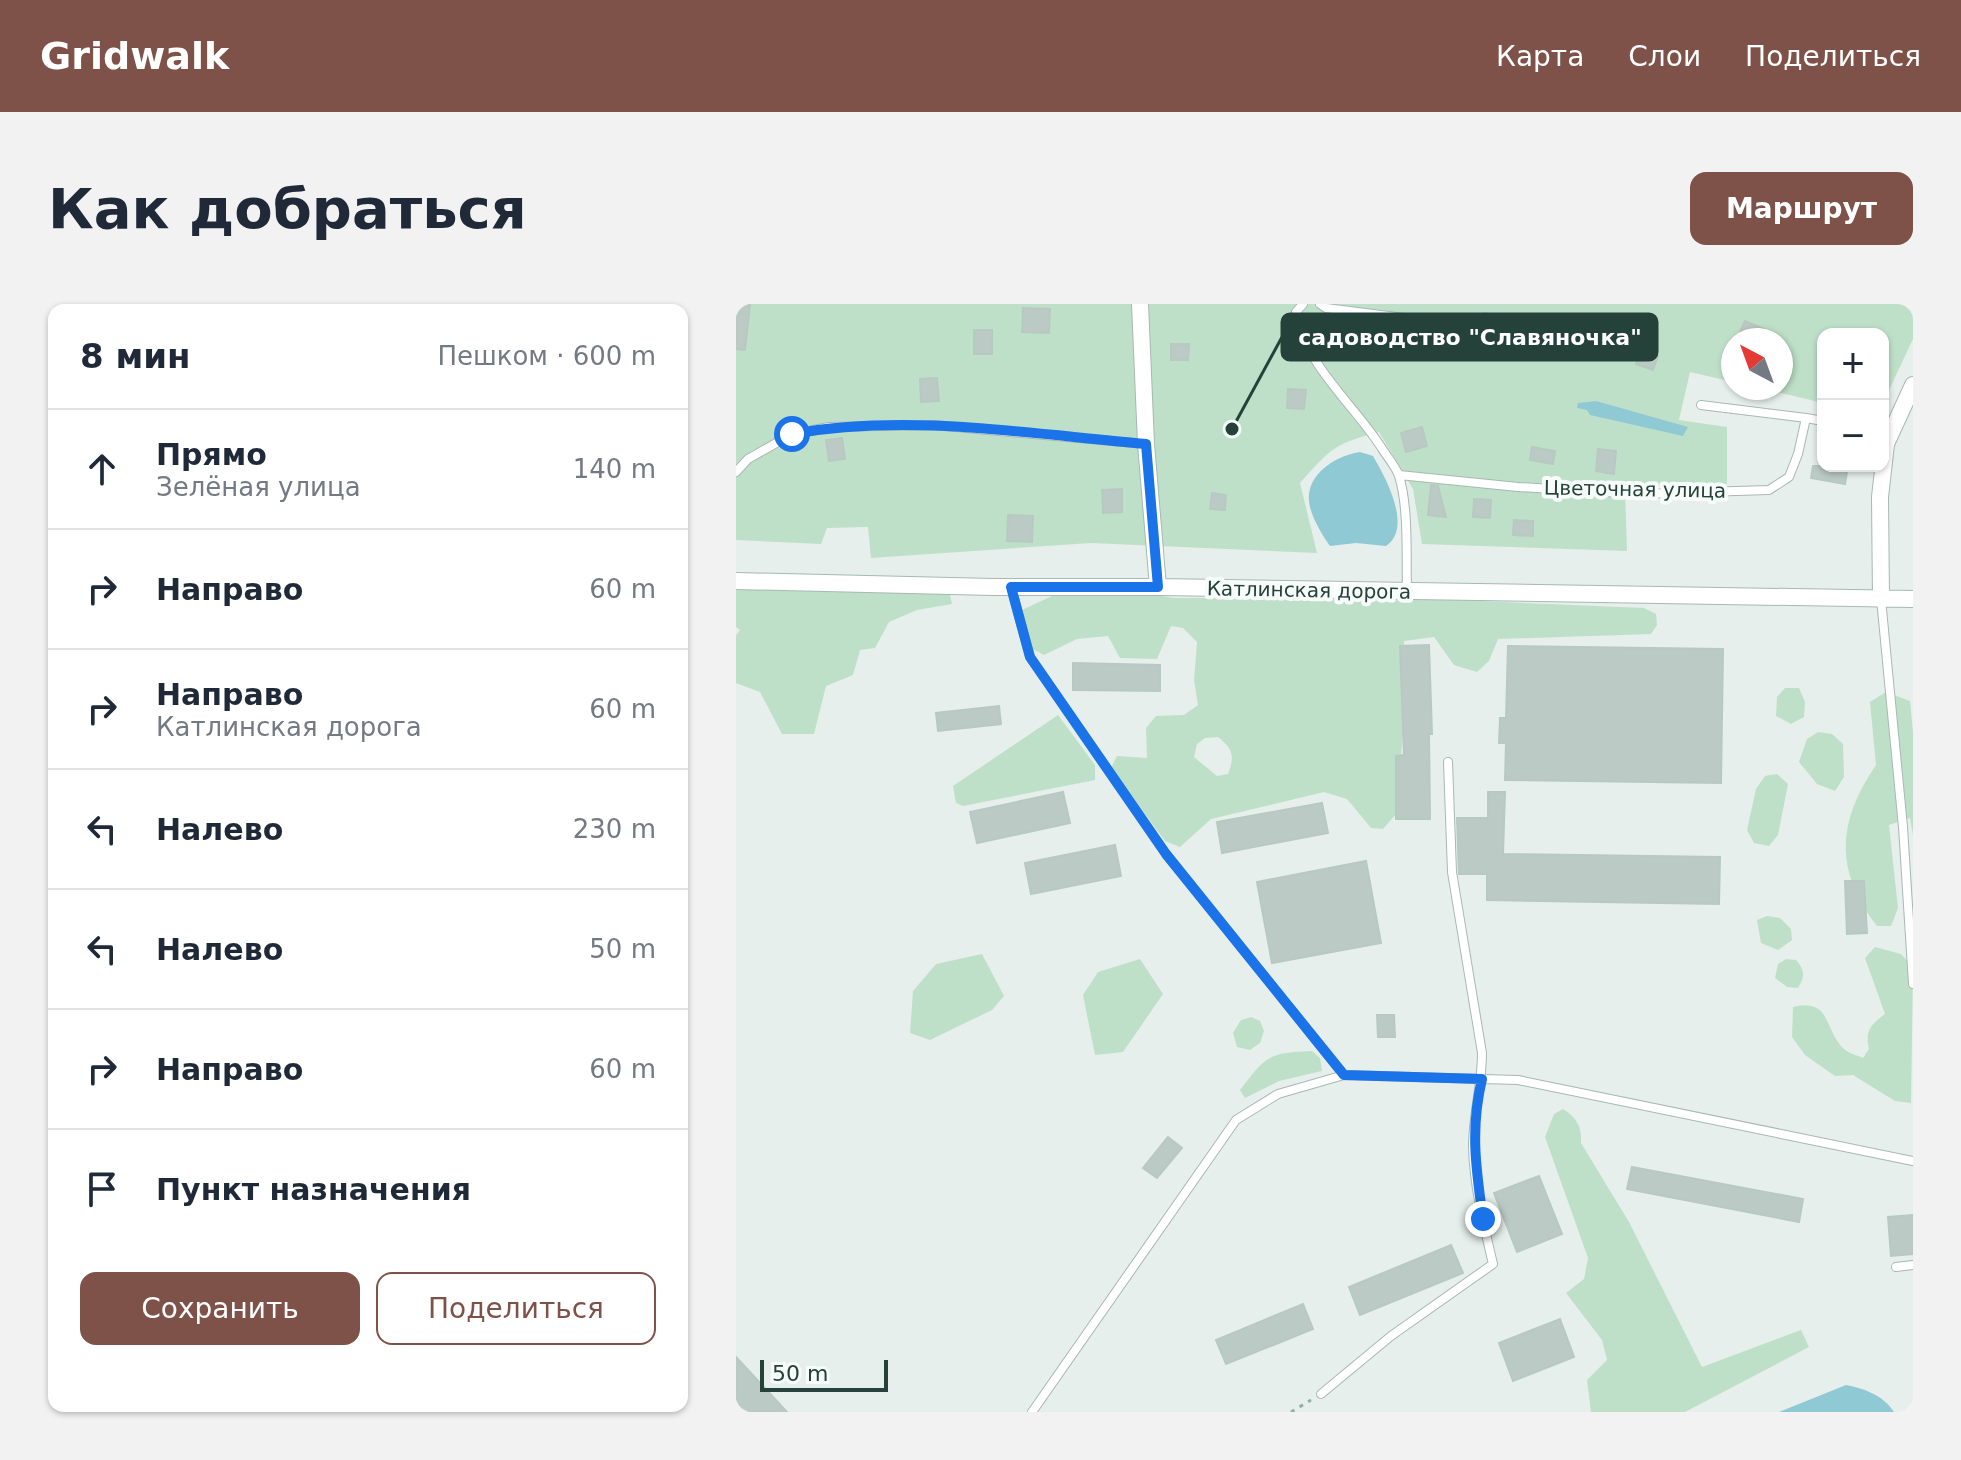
<!DOCTYPE html>
<html lang="ru">
<head>
<meta charset="utf-8">
<style>
	body { margin:0; font-family:"DejaVu Sans",sans-serif; background:#f2f2f3; color:#1f2937 }
	.controls { position:absolute; right:24px; top:24px; display:grid; overflow:hidden; border-radius:16px; box-shadow:0 2px 6px #0004 }
	.controls button { width:72px; height:72px; display:grid; place-items:center; padding:0; border:0; border-bottom:2px solid #e0e1e3; background:#fff; color:#1f2937; font:40px sans-serif }
	.compass { position:absolute; left:985px; top:24px; width:72px; height:72px; border-radius:50%; background:#fff; box-shadow:0 2px 6px #0004; rotate:319deg }
	.scale { position:absolute; left:24px; bottom:20px; width:128px; box-sizing:border-box; padding-left:8px; border:4px solid #24423a; border-top:0; font-size:22px; line-height:28px; white-space:nowrap; color:#24423a; -webkit-text-stroke:6px #f7fbf9; paint-order:stroke }
	.stop { position:absolute; width:24px; height:24px; margin:-18px; border:6px solid #1a73e8; border-radius:50%; background:#fff }
	.stop.end { background:#1a73e8; border-color:#fff; box-shadow:0 2px 8px #0008 }
	.list { margin:0; padding:0; list-style:none }
	h2 { display:flex; justify-content:space-between; align-items:center; height:104px; margin:0; padding:0 32px; font-size:34px }
	h2 small { font-size:26px; font-weight:400; color:#747a83 }
	.list li { display:grid; grid-template-columns:52px 1fr auto; gap:24px; align-items:center; box-sizing:border-box; height:120px; padding:0 32px; border-top:2px solid #e0e1e3 }
	.list b { display:block; font-size:30px; white-space:nowrap }
	.list p { margin:0; font-size:26px; white-space:nowrap; color:#747a83 }
	.list em { font-size:26px; font-style:normal; color:#747a83 }
	.actions { display:flex; gap:16px; padding:24px 32px }
	.actions a { flex:1; padding:18px 0; border:2px solid #7f5249; border-radius:16px; text-align:center; font-size:28px; color:#7f5249 }
	.actions .main { background:#7f5249; color:#fff }
	.icon { flex:none; width:44px; height:44px; fill:none; stroke:currentColor; stroke-width:2; stroke-linecap:round; stroke-linejoin:round }
	.map { position:relative; flex:none; width:1177px; height:1108px; overflow:hidden; border-radius:16px }
	header { display:flex; align-items:center; gap:48px; box-sizing:border-box; height:112px; padding:0 40px; background:#7f5249; color:#fff }
	header strong { font-size:38px }
	nav { display:flex; gap:44px; margin-inline-start:auto; font-size:28px }
	.intro { display:flex; align-items:center; justify-content:space-between; box-sizing:border-box; height:192px; padding:0 48px }
	h1 { margin:0; font-size:56px }
	.button { padding:20px 36px; border-radius:16px; background:#7f5249; color:#fff; font-size:28px; font-weight:700 }
	main { display:flex; gap:48px; padding:0 48px }
	aside { flex:1; background:#fff; border-radius:16px; box-shadow:0 2px 6px #0004 }
	.map>svg:first-child { display:block }
	.green { fill:#bfe0c8; fill-rule:evenodd }
	.water { fill:#8ec9d4 }
	.building { fill:#bbcac4; stroke:#b8c9c2; stroke-width:2 }
	.lines { fill:none; stroke-linecap:round; stroke-linejoin:round }
	.service-casing { stroke:#a8b8b2; stroke-width:10 }
	.minor-casing { stroke:#a8b8b2; stroke-width:18 }
	.path { stroke:#86b3a5; stroke-width:3; stroke-dasharray:4 6; stroke-linecap:butt }
	.service { stroke:#fff; stroke-width:8 }
	.minor { stroke:#fff; stroke-width:16 }
	.route { stroke:#1a73e8; stroke-width:10 }
	.labels { text-anchor:middle; stroke-width:8; stroke-linejoin:round; paint-order:stroke }
	.street-label { font-size:20px; fill:#24423a; stroke:#f7fbf9 }
	.leader { fill:none; stroke:#24423a; stroke-width:3 }
	.callout-dot { fill:#24423a; stroke:#f7fbf9; stroke-width:3 }
	.callout { fill:#24423a; stroke:#24423a; stroke-width:3 }
	.callout-label { font-size:22px; text-anchor:middle; font-weight:bold; fill:#fff }
</style>
</head>
<body>
<header>
<strong>Gridwalk</strong>
<nav><a>Карта</a><a>Слои</a><a>Поделиться</a></nav>
</header>
<div class="intro"><h1>Как добраться</h1><a class="button">Маршрут</a></div>
<main>
<aside>
<h2>8 мин<small>Пешком · 600 m</small></h2>
<ul class="list">
<li><svg class="icon" aria-label="ahead" viewBox="0 0 24 24"><path d="M12 20V5M6 11l6-6 6 6"/></svg><div><b>Прямо</b><p>Зелёная улица</p></div><em>140 m</em></li>
<li><svg class="icon" aria-label="right" viewBox="0 0 24 24"><path d="M7 20v-9h11M14 6l5 5-5 5"/></svg><div><b>Направо</b></div><em>60 m</em></li>
<li><svg class="icon" aria-label="right" viewBox="0 0 24 24"><path d="M7 20v-9h11M14 6l5 5-5 5"/></svg><div><b>Направо</b><p>Катлинская дорога</p></div><em>60 m</em></li>
<li><svg class="icon" aria-label="left" viewBox="0 0 24 24"><path d="M17 20v-9H6M10 6l-5 5 5 5"/></svg><div><b>Налево</b></div><em>230 m</em></li>
<li><svg class="icon" aria-label="left" viewBox="0 0 24 24"><path d="M17 20v-9H6M10 6l-5 5 5 5"/></svg><div><b>Налево</b></div><em>50 m</em></li>
<li><svg class="icon" aria-label="right" viewBox="0 0 24 24"><path d="M7 20v-9h11M14 6l5 5-5 5"/></svg><div><b>Направо</b></div><em>60 m</em></li>
<li><svg class="icon" aria-label="arrive" viewBox="0 0 24 24"><path d="M6 21V4h12l-3 4 3 4H6"/></svg><div><b>Пункт назначения</b></div></li>
</ul>
<div class="actions"><a class="main">Сохранить</a><a>Поделиться</a></div>
</aside>
<div class="map">
<svg width="1177" height="1108" viewBox="0 0 1177 1108">
	<rect width="100%" height="100%" fill="#e6efeb"/>
	<path class="green" d="M 0,0 L 1177,0 L 1177,35 L 1153,86 L 1147,85 L 1147,30 L 1087,30 L 1087,99 L 1024,84 L 1045,84 L 1045,36 L 997,36 L 997,78 L 954,68 L 943,116 L 991,123 L 991,180 L 889,184 L 891,247 L 686,240 L 677,185 L 643,128 C 597,140 595,145 564,179 L 581,249 L 355,239 L 135,254 L 132,223 L 91,224 L 85,240 L 0,236 Z
		M 0,283 L 180,284 L 214,291 L 216,300 L 181,306 L 153,318 L 139,344 L 124,346 L 117,371 L 90,382 L 78,430 L 46,430 L 24,388 L 0,379 L 0,331 L 4,326 L 0,323 Z
		M 404,288 L 437,294 L 673,294 L 908,304 L 920,310 L 921,321 L 915,330 L 762,335 L 753,357 L 741,368 L 718,361 L 698,333 L 668,337 L 669,406 L 660,510 L 647,525 L 635,524 L 611,495 L 588,488 L 475,515 L 444,543 L 429,537 L 375,464 L 381,452 L 411,454 L 410,424 L 420,412 L 448,411 L 462,401 L 458,376 L 461,338 L 447,324 L 435,322 L 421,355 L 384,354 L 372,332 L 341,335 L 308,351 L 293,343 L 286,306 L 318,291 ZM 482,433 C 497,445 499,452 492,470 L 481,472 L 458,453 L 461,440 L 469,434 Z
		M 1049,384 L 1063,384 L 1069,398 L 1068,413 L 1055,420 L 1040,412 L 1041,393 Z
		M 1150,388 L 1174,397 L 1177,428 L 1177,531 L 1174,514 L 1153,521 L 1162,604 L 1155,622 L 1141,622 C 1098,566 1101,518 1140,461 L 1134,398 Z
		M 322,411 L 359,461 L 359,476 L 227,502 L 220,499 L 217,482 Z
		M 1082,428 L 1096,430 L 1107,440 L 1108,473 L 1099,487 L 1081,480 L 1063,458 L 1071,435 Z
		M 1041,470 L 1052,480 L 1042,531 L 1033,542 L 1018,539 L 1011,526 L 1020,485 L 1029,472 Z
		M 1031,612 L 1044,614 L 1055,625 L 1056,636 L 1042,646 L 1025,639 L 1021,616 Z
		M 1139,643 L 1165,650 L 1177,663 L 1175,799 L 1159,797 L 1117,771 L 1099,772 L 1069,751 L 1056,733 L 1057,703 C 1094,695 1087,720 1105,742 C 1109,748 1120,751 1127,754 L 1133,745 C 1129,727 1134,721 1149,710 L 1129,654 Z
		M 246,650 L 268,692 L 256,706 L 194,736 L 174,729 L 177,687 L 200,660 Z
		M 404,655 L 427,690 L 387,748 L 359,751 L 347,691 L 362,668 Z
		M 1050,655 L 1060,656 C 1069,666 1069,673 1062,684 L 1051,683 L 1039,674 L 1042,660 Z
		M 515,713 L 524,717 L 528,727 L 524,739 L 514,746 L 501,743 L 497,729 L 505,716 Z
		M 576,747 L 584,754 L 586,767 L 543,777 L 509,794 L 504,786 C 531,751 532,749 576,747 Z
		M 827,805 C 841,814 846,823 845,839 L 893,918 L 966,1063 L 1065,1026 L 1073,1043 L 949,1108 L 855,1108 L 851,1076 L 871,1056 L 866,1036 L 830,989 L 848,975 L 852,954 L 809,833 L 818,810 Z"/>
	<path class="water" d="M 860,97 L 952,123 L 947,132 L 854,111 L 851,106 L 841,104 L 842,99 Z
		M 624,148 L 637,152 C 650,174 677,224 650,242 L 620,239 L 594,242 C 585,229 571,207 573,190 C 576,166 603,151 624,148 Z
		M 1110,1081 C 1129,1085 1147,1091 1158,1108 L 1043,1108 Z"/>
	<path class="building" d="M 0,0 L 14,1 L 9,46 L 0,45 Z
		M 287,4 L 314,5 L 313,29 L 286,28 Z
		M 748,9 L 778,14 L 773,41 L 743,36 Z
		M 1009,17 L 1028,25 L 1023,36 L 1000,36 Z
		M 238,26 L 256,26 L 256,50 L 238,50 Z
		M 435,40 L 453,40 L 452,56 L 435,56 Z
		M 904,46 L 922,52 L 917,66 L 900,60 Z
		M 201,74 L 203,97 L 185,98 L 184,75 Z
		M 552,85 L 570,86 L 568,105 L 551,104 Z
		M 686,123 L 691,142 L 670,148 L 665,129 Z
		M 106,134 L 109,155 L 93,157 L 90,136 Z
		M 796,143 L 819,147 L 817,160 L 794,156 Z
		M 862,145 L 880,147 L 878,170 L 860,167 Z
		M 1077,162 L 1112,162 L 1109,180 L 1075,174 Z
		M 695,181 L 702,182 L 710,213 L 692,211 Z
		M 386,185 L 386,208 L 367,209 L 366,186 Z
		M 476,189 L 490,191 L 489,206 L 474,205 Z
		M 738,195 L 755,196 L 754,214 L 737,213 Z
		M 272,211 L 297,212 L 296,238 L 271,237 Z
		M 778,216 L 797,217 L 797,232 L 777,231 Z
		M 693,341 L 696,430 L 693,430 L 694,515 L 660,515 L 660,452 L 668,451 L 664,342 Z
		M 772,342 L 987,345 L 985,479 L 769,476 L 770,439 L 763,439 L 764,414 L 770,414 Z
		M 337,359 L 424,361 L 424,387 L 337,386 Z
		M 263,402 L 265,420 L 202,427 L 200,409 Z
		M 327,488 L 334,519 L 241,539 L 234,508 Z
		M 752,488 L 769,488 L 767,550 L 984,553 L 983,600 L 751,596 L 751,570 L 723,570 L 721,514 L 752,514 Z
		M 586,499 L 592,529 L 486,549 L 481,518 Z
		M 379,541 L 385,572 L 295,590 L 289,559 Z
		M 630,557 L 645,639 L 536,659 L 521,578 Z
		M 1109,577 L 1128,577 L 1131,629 L 1111,630 Z
		M 641,711 L 658,711 L 659,733 L 642,733 Z
		M 432,833 L 446,844 L 421,874 L 407,864 Z
		M 896,863 L 1067,895 L 1063,918 L 891,885 Z
		M 803,872 L 826,930 L 781,948 L 758,889 Z
		M 1177,911 L 1177,950 L 1155,952 L 1152,913 Z
		M 715,941 L 727,969 L 624,1011 L 613,983 Z
		M 567,1000 L 577,1025 L 490,1060 L 480,1036 Z
		M 824,1015 L 838,1053 L 777,1077 L 763,1039 Z
		M 0,1053 L 51,1108 L 0,1108 Z"/>
	<g class="lines">
		<g class="service-casing">
			<path id="service" d="M 567,0 L 560,8 C 569,62 619,101 647,146 C 652,154 660,163 663,172 C 673,204 670,253 671,288
				M 584,0 L 590,4 L 715,20
				M 965,101 L 1070,114
				M 0,168 L 12,155 L 56,130 L 93,123 L 197,121 L 409,140
				M 663,171 L 782,183 L 903,190 L 1033,186 L 1053,173 L 1062,150 L 1070,114 L 1087,117
				M 275,283 L 294,353 L 430,550 L 608,771
				M 1145,295 L 1167,523 L 1177,680
				M 1160,963 L 1177,961
				M 585,1090 L 655,1032 L 757,960 C 748,922 738,882 737,843 C 737,811 746,781 746,749 L 716,568 L 712,458
				M 296,1108 L 500,816 L 542,790 L 608,771 L 782,776 L 1177,857"/>
		</g>
		<g class="minor-casing">
			<path id="minor" d="M 404,0 L 410,140 L 422,283
				M 0,277 L 257,283 L 422,283 L 1177,295
				M 1145,295 L 1144,193 L 1150,140 L 1177,81"/>
		</g>
		<path class="path" d="M 555,1108 L 575,1096"/>
		<use href="#service" class="service"/>
		<use href="#minor" class="minor"/>
	</g>
	<g class="lines">
		<path class="route" d="M 56,130 C 172,109 293,130 410,140 L 422,283 L 275,283 L 294,353 L 430,550 L 608,771 L 746,775 C 734,825 740,865 747,915"/>
	</g>
	<g class="labels">
		<g class="street-label">
			<text transform="translate(899 185) rotate(1)" y="7">Цветочная улица</text>
			<text transform="translate(573 286) rotate(1)" y="7">Катлинская дорога</text>
		</g>
	</g>
	<path class="leader" d="M496 125L546 33"/>
	<circle class="callout-dot" cx="496" cy="125" r="8"/>
	<rect class="callout" x="546" y="10" width="375" height="46" rx="8"/>
	<g class="callout-label">
		<text x="734" y="41">садоводство "Славяночка"</text>
	</g>
</svg>
<div class="controls">
<button>+</button>
<button>−</button>
</div>
<svg class="compass" viewBox="-18 -18 36 36"><path d="M0-13l5 13h-10z" fill="#e53935"/><path d="M0 13l5-13h-10z" fill="#747a83"/></svg>
<div class="scale">50 m</div>
<div class="stop" style="left:56px;top:130px"></div>
<div class="stop end" style="left:747px;top:915px"></div>
</div>
</main>
</body>
</html>
